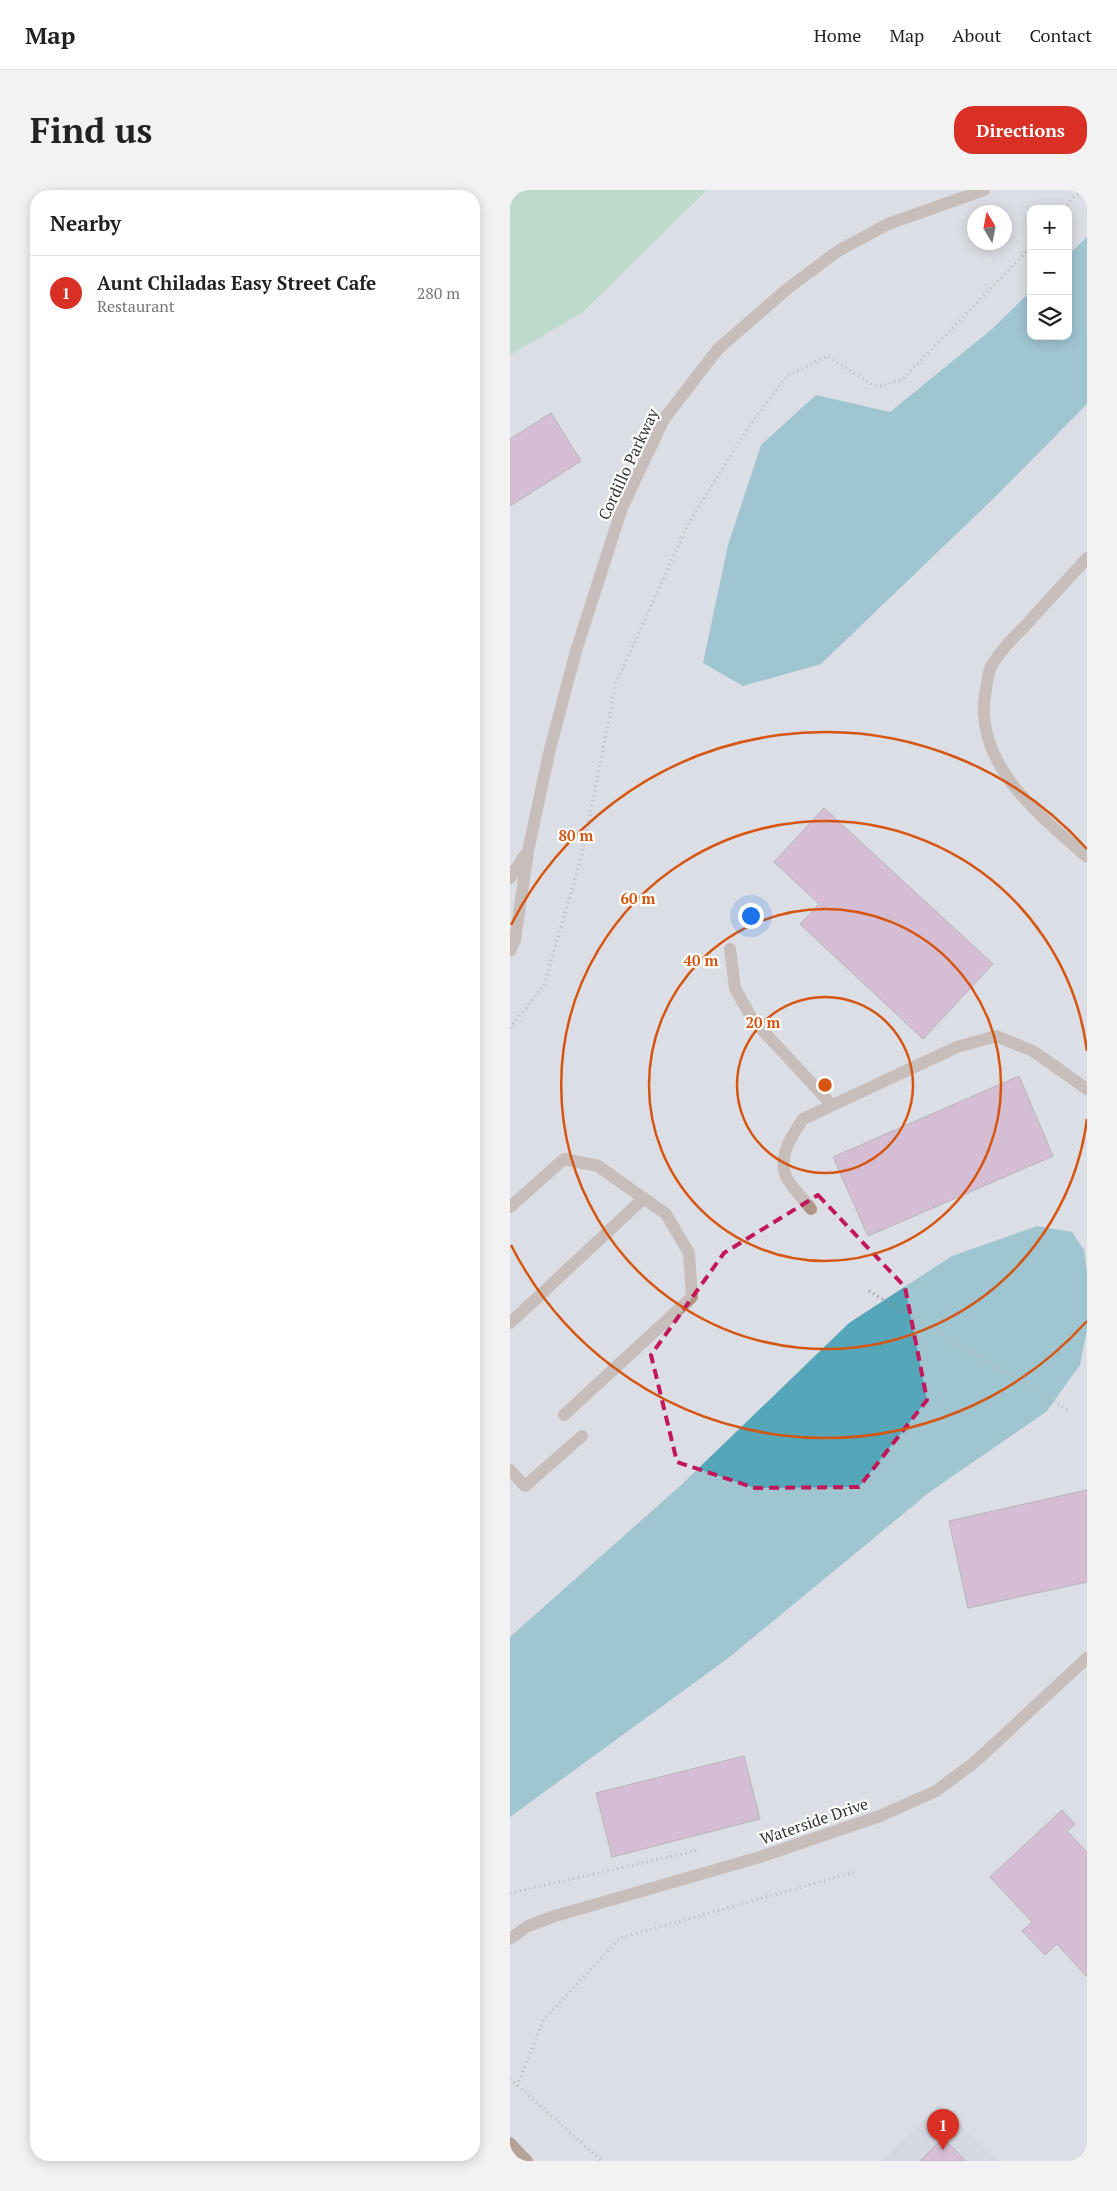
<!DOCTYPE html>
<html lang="en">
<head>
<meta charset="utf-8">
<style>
	body { margin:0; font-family:"PT Serif",serif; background:#f2f2f2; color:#222 }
	.controls { position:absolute; right:15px; top:15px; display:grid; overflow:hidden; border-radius:10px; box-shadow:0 2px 12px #0003 }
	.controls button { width:45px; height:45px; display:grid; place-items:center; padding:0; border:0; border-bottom:1px solid #e0e0e0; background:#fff; color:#222; font:25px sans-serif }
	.compass { position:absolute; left:457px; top:15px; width:45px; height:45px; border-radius:50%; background:#fff; box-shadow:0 2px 12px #0003; rotate:350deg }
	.you { position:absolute; left:240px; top:725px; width:18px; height:18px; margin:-12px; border:4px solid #fff; border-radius:50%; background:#1a73e8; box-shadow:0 0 0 8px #1a73e833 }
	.badge { display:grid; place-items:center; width:32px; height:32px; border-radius:50%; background:#d93025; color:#fff; font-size:16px; font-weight:700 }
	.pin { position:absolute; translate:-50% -41px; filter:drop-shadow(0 1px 2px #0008) }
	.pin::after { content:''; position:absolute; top:26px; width:18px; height:15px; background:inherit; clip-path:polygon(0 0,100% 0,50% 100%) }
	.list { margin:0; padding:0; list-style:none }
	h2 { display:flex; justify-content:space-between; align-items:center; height:65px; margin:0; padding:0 20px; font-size:21px }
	h2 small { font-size:16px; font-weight:400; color:#767676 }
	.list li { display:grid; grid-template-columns:32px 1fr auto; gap:15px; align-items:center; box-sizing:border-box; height:75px; padding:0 20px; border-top:1px solid #e0e0e0 }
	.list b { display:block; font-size:19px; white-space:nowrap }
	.list p { margin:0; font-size:16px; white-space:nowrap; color:#767676 }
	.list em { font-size:16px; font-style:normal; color:#767676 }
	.icon { flex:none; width:28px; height:28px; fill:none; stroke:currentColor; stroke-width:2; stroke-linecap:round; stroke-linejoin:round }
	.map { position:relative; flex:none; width:577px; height:1971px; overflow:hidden; border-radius:20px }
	header { display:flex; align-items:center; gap:30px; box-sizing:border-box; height:70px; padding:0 25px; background:#fff; border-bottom:1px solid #e0e0e0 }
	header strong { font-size:24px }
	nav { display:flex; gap:28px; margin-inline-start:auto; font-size:18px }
	.intro { display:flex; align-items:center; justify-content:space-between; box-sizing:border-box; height:120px; padding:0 30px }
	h1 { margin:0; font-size:35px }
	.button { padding:12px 22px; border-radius:20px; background:#d93025; color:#fff; font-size:18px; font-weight:700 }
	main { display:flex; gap:30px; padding:0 30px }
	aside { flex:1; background:#fff; border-radius:20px; box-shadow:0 2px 12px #0003 }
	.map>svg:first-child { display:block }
	.built { fill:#ccd0dd }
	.green { fill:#9ad5ae }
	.water { fill:#55a6b9 }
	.building { fill:#cd97bf; stroke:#878185 }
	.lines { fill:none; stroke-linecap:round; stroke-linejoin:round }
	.path { stroke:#8d8e94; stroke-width:3; stroke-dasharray:1 4; stroke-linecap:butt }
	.minor { stroke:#ae9586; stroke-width:12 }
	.major { stroke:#83583b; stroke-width:12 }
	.marked { fill:none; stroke:#c2185b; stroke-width:4; stroke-dasharray:10 6; stroke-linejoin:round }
	.ring { fill:none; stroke:#d65510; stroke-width:2.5 }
	.labels { text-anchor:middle; stroke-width:4.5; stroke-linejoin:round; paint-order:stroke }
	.street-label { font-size:16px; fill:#313235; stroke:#fff }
	.centre { fill:#d65510; stroke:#fff; stroke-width:2.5 }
	.ring-label { font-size:15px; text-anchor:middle; font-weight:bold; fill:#d65510; stroke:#fff; stroke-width:4.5; stroke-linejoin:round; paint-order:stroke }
</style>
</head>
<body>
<header>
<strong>Map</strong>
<nav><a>Home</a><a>Map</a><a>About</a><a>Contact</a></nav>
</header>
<div class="intro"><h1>Find us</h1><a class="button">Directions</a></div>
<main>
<aside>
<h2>Nearby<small></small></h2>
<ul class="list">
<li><span class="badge">1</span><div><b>Aunt Chiladas Easy Street Cafe</b><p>Restaurant</p></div><em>280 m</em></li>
</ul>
</aside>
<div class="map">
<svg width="577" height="1971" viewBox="0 0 577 1971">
	<rect width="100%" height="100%" fill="#dcdee5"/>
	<path class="built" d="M 429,1915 L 488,1971 L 372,1971 Z"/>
	<path class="green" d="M 0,0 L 197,0 L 73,122 L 0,165 Z"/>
	<path class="water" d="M 577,47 L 577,214 L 486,306 L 311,474 L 233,496 L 193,473 L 218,355 L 251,255 L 306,205 L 380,222 L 482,139 L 521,101 L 521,146 L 558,146 L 558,65 Z
		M 527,1036 L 562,1042 L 574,1060 L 577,1082 L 577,1140 L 570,1175 L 536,1222 L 421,1301 L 217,1469 L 0,1627 L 0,1447 L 169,1297 L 339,1133 L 442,1066 Z"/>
	<path class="building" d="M 41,223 L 71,271 L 0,316 L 0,249 Z
		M 314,618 L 483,774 L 413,849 L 290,734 L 309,714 L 264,672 Z
		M 509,886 L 543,966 L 358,1046 L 323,967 Z
		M 577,1300 L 577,1392 L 458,1418 L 439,1331 Z
		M 234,1566 L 250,1629 L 102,1667 L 86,1603 Z
		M 552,1620 L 565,1634 L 557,1641 L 577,1662 L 577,1787 L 547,1754 L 535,1765 L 512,1741 L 522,1732 L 480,1687 Z
		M 433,1948 L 456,1971 L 410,1971 Z"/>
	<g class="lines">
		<path class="path" d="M 554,19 L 565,5 L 577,1
			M 0,838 L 34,795 L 73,661 L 106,493 L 178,334 L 238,238 L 277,186 L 317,166 L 367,197 L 393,189 L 521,57
			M 359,1101 L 560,1221
			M 0,1703 L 190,1660
			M 0,1889 L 92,1971
			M 7,1896 L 34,1829 L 110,1748 L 345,1682"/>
		<path class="minor" d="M 577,368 C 556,391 536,413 515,436 C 503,448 489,462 481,477 C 478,483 477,492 476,499 C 461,572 528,624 577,667
			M 0,688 L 15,665
			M 220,759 L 225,798 L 242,829 L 322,915
			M 0,761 L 5,750 L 18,661 L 40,559 L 66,461 L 112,318 L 154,229 L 208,159 L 277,99 L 328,61 L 378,34 L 474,0
			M 0,1017 L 54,969 L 88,976 L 156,1024 L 179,1063 L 182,1107 L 54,1225
			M 301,1019 C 295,1010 277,993 275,984 C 269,964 283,944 293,929 L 447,857 L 486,846 L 523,861 L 577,899
			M 0,1133 L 134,1008
			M 0,1280 L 15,1296 L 72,1246
			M 0,1749 L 18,1736 L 45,1726 L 250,1667 L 370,1626 L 426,1601 L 465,1572 L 577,1468"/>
		<path class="major" d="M 0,1953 L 17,1971"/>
	</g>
	<path d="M0 0H577V1971H0ZM 308,1005 L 395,1097 L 417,1210 L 349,1297 L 245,1298 L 167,1272 L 141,1165 L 214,1063 Z" fill="#dcdee5" fill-opacity=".55" fill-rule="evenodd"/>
	<path class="marked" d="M 308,1005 L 395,1097 L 417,1210 L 349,1297 L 245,1298 L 167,1272 L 141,1165 L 214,1063 Z"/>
	<g class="ring">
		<circle cx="315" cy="895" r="88"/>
		<circle cx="315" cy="895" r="176"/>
		<path d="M577 929A264 264 0 1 1 577 861"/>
		<path d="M577 1131A352 352 0 0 1 1 1055M1 735A352 352 0 0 1 577 659"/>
	</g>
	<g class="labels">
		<g class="street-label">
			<text transform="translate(118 274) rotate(-65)" y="6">Cordillo Parkway</text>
			<text transform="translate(304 1631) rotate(-19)" y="6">Waterside Drive</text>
		</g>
	</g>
	<circle cx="315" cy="895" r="8" class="centre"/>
	<g class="ring-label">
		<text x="66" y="651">80 m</text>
		<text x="128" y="714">60 m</text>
		<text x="191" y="776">40 m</text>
		<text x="253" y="838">20 m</text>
	</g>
</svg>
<div class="controls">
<button>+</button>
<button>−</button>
<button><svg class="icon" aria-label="layers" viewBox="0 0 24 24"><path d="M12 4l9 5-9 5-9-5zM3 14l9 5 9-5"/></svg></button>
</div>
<svg class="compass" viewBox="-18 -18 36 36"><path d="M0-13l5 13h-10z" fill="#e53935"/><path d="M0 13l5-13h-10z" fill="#767676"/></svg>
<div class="you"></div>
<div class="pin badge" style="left:433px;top:1960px">1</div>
</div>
</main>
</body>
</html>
